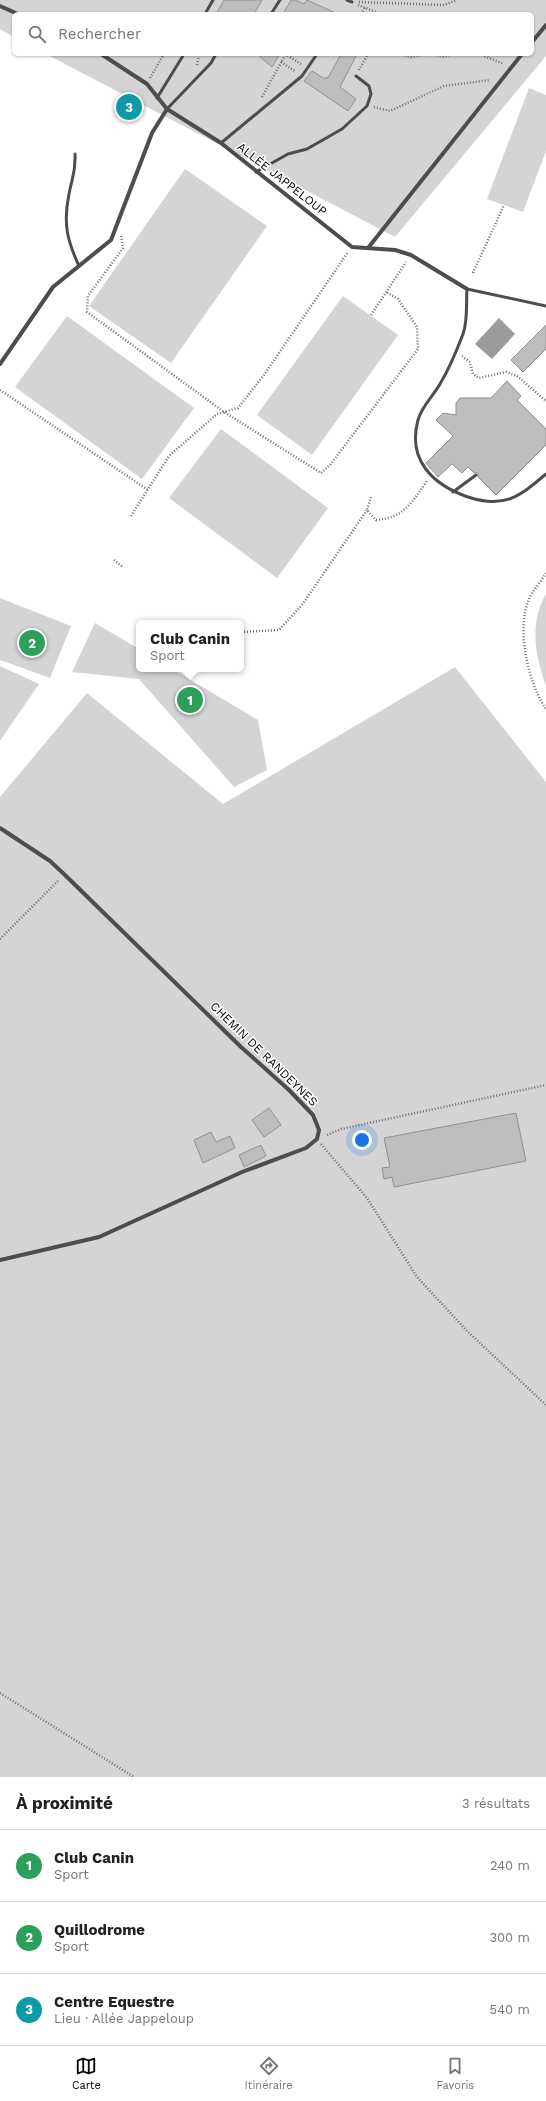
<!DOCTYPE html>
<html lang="fr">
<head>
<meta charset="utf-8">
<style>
	body { margin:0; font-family:"Work Sans",sans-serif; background:#f2f2f2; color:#222 }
	.you { position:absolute; left:362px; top:1140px; width:14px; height:14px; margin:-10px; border:3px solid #fff; border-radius:50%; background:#1a73e8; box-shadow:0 0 0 6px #1a73e833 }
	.badge { display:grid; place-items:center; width:26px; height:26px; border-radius:50%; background:#000; color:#fff; font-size:13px; font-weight:700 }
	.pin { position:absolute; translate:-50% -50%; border:2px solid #fff; box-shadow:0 1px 4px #0006 }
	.popup { position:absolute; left:136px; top:620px; width:108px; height:52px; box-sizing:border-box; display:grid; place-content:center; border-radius:6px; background:#fff; filter:drop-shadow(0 1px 3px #0005); font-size:13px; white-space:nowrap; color:#767676 }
	.popup b { font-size:15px; color:#222 }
	.popup::after { content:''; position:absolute; left:50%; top:100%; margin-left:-8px; border:8px solid transparent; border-top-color:#fff }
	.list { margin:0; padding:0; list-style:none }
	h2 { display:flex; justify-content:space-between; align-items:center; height:52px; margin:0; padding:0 16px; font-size:17px }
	h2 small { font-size:13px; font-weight:400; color:#767676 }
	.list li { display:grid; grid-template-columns:26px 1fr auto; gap:12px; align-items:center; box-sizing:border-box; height:72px; padding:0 16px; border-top:1px solid #e0e0e0 }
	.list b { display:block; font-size:15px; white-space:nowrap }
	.list p { margin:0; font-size:13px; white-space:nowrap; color:#767676 }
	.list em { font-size:13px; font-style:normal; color:#767676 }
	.icon { flex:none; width:22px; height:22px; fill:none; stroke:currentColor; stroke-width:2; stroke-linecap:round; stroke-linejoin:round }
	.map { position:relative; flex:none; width:546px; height:1777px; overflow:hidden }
	.search { position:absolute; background:#fff; box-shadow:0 1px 3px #0004; left:12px; right:12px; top:12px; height:44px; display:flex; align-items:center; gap:10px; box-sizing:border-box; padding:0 14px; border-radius:6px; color:#767676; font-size:15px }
	.sheet { height:268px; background:#fff }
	nav { display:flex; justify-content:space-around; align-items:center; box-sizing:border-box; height:56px; border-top:1px solid #e0e0e0; background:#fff; font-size:11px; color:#767676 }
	nav a { display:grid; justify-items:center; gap:2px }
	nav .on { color:#000 }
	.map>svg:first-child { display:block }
	.green { fill:#d4d4d4 }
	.water { fill:#9b9b9b }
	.building { fill:#bdbdbd; stroke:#919191 }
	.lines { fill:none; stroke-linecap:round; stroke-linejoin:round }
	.path { stroke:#6f6f6f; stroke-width:2.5; stroke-dasharray:1 2; stroke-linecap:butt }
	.service { stroke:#4d4d4d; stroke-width:3 }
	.minor { stroke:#4d4d4d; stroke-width:4 }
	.path-bridge { stroke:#6f6f6f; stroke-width:2.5; stroke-dasharray:1 2; stroke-linecap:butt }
	.labels { text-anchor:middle; stroke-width:3; stroke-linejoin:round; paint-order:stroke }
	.street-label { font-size:12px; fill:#000; stroke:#fff }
</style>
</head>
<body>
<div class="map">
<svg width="546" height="1777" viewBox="0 0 546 1777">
	<rect width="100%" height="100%" fill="#fff"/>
	<path class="green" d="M 0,0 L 546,0 L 546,56 L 395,237 L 46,54 L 532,54 L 532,14 L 14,14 L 14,37 L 0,29 Z
		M 529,88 L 546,95 L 546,151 L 523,212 L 487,199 Z
		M 185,169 L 267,226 L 171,363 L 89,306 Z
		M 343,296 L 398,335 L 312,455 L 257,415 Z
		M 67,316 L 194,408 L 142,479 L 15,387 Z
		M 221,429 L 328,508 L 277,578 L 169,498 Z
		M 546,594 L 546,686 C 535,655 529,624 546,594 Z
		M 0,598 L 71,626 L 50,678 L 0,660 Z
		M 95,623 L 139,649 L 139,669 L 172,669 L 258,720 L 267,770 L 234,787 L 139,679 L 72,672 Z
		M 0,666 L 39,684 L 0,741 Z
		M 455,667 L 546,782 L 546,1777 L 0,1777 L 0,797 L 87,693 L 223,804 Z"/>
	<path class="water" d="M 499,318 L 515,334 L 492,359 L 475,344 Z"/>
	<path class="building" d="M 224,0 L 262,0 L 254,14 L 216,14 Z
		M 291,0 L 296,0 L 304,4 L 307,0 L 338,14 L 283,14 Z
		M 257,54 L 280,54 L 272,67 Z
		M 341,54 L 357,54 L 340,87 L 356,99 L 348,111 L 304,81 L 312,71 L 325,79 L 326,77 L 328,78 Z
		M 546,325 L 546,349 L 523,372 L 511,360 Z
		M 507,381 L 521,396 L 517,400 L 546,429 L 546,445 L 496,495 L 478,477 L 478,473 L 474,473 L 468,467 L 462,473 L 452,464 L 438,477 L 426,463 L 453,436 L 436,420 L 443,413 L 456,415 L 456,403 L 460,398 L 491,398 Z
		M 269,1108 L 281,1125 L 264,1137 L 252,1120 Z
		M 516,1113 L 526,1161 L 394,1187 L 392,1177 L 384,1179 L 382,1168 L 390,1167 L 384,1138 Z
		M 211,1132 L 216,1142 L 230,1136 L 235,1148 L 203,1163 L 194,1140 Z
		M 261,1145 L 266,1156 L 244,1167 L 239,1155 Z"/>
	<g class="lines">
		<path class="path" d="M 359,2 L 444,5 L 457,0
			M 358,5 L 381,14
			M 361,14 L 365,7
			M 285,54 L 301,64
			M 399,54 L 411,57 L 428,54
			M 431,54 L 444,57 L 453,54
			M 479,54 L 504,64
			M 281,62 L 296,72
			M 197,65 L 199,54
			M 359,70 L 368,54
			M 150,78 L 164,54
			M 262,97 L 282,61
			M 374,107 L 390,111 L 444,86 L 490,80
			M 121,236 L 123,248 L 88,296 L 87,312 L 224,412 L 321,473 L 330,465 L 418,349 L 417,327 L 398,299 L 386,292
			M 473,273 L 504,205
			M 371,315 L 406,262
			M 462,356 L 470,362 L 473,374 L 479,378 L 506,372 L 517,376 L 546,401
			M 0,390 L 148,490
			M 371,497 L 367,510 L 376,520 C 404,518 412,502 427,481
			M 131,516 L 169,456 L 217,414 L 238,408 L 264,375 L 348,252
			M 114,560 L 123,567
			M 546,573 C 541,582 533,590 529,599 C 516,629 528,683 546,709
			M 241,632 L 279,630 L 302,605 L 367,510
			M 0,939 L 59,880
			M 327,1135 L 341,1129 L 546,1085
			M 321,1144 L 367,1198 L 417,1277 L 467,1331 L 546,1405
			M 0,1693 L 134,1777"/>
		<path class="service" d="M 347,0 L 352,2
			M 205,14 L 213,0
			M 271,14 L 280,0
			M 157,98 L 184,54
			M 167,109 L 211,63 L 216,54
			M 221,143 L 302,76 L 317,54
			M 75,154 C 76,173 72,177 69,194 C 63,223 67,240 79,266
			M 256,172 L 288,154 L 307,149 L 342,129 L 367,106 L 371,94 L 369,86 L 356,76
			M 546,306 L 467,289 C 466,302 468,321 463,334 C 457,350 449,369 440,384 C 434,395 421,407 418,420 C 407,460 433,485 468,497 C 504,509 519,497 546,474
			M 453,492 L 476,475"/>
		<path class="minor" d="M 0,6 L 18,14
			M 532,42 L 546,25
			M 101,54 L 147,84 L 167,109 L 221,143 L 352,247 L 395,250 L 411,255 L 467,289
			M 368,248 L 522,54
			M 0,364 L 53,287 L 111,240 L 152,133 L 167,109
			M 0,828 L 50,861 L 65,875 L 241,1047 L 289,1090 L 313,1115 L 319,1130 L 317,1139 L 306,1148 L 242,1172 L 99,1237 L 0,1260"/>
		<path class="path-bridge" d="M 282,61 L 286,54"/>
	</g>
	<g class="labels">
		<g class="street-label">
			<text transform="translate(282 179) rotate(38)" y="4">ALLÉE JAPPELOUP</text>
			<text transform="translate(264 1054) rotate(44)" y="4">CHEMIN DE RANDEYNES</text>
		</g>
	</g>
</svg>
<div class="you"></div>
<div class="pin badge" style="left:190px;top:700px;background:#2e9e5b">1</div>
<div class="popup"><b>Club Canin</b>Sport</div>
<div class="pin badge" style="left:32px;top:643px;background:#2e9e5b">2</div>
<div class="pin badge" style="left:129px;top:107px;background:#0f9aa8">3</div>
<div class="search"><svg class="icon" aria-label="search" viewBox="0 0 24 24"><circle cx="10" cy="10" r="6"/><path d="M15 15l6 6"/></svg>Rechercher</div>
</div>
<section class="sheet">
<h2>À proximité<small>3 résultats</small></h2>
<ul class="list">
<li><span class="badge" style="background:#2e9e5b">1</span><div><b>Club Canin</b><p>Sport</p></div><em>240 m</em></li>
<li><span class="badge" style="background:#2e9e5b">2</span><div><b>Quillodrome</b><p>Sport</p></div><em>300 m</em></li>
<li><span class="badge" style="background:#0f9aa8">3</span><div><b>Centre Equestre</b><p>Lieu · Allée Jappeloup</p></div><em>540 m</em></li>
</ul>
</section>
<nav>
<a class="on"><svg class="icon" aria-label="map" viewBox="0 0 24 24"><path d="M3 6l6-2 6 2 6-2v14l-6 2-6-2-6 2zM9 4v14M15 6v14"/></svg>Carte</a>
<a><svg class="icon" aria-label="directions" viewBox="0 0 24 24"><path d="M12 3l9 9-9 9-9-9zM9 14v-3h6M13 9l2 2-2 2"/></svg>Itinéraire</a>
<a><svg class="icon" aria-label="saved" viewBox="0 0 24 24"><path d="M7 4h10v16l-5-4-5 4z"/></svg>Favoris</a>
</nav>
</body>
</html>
